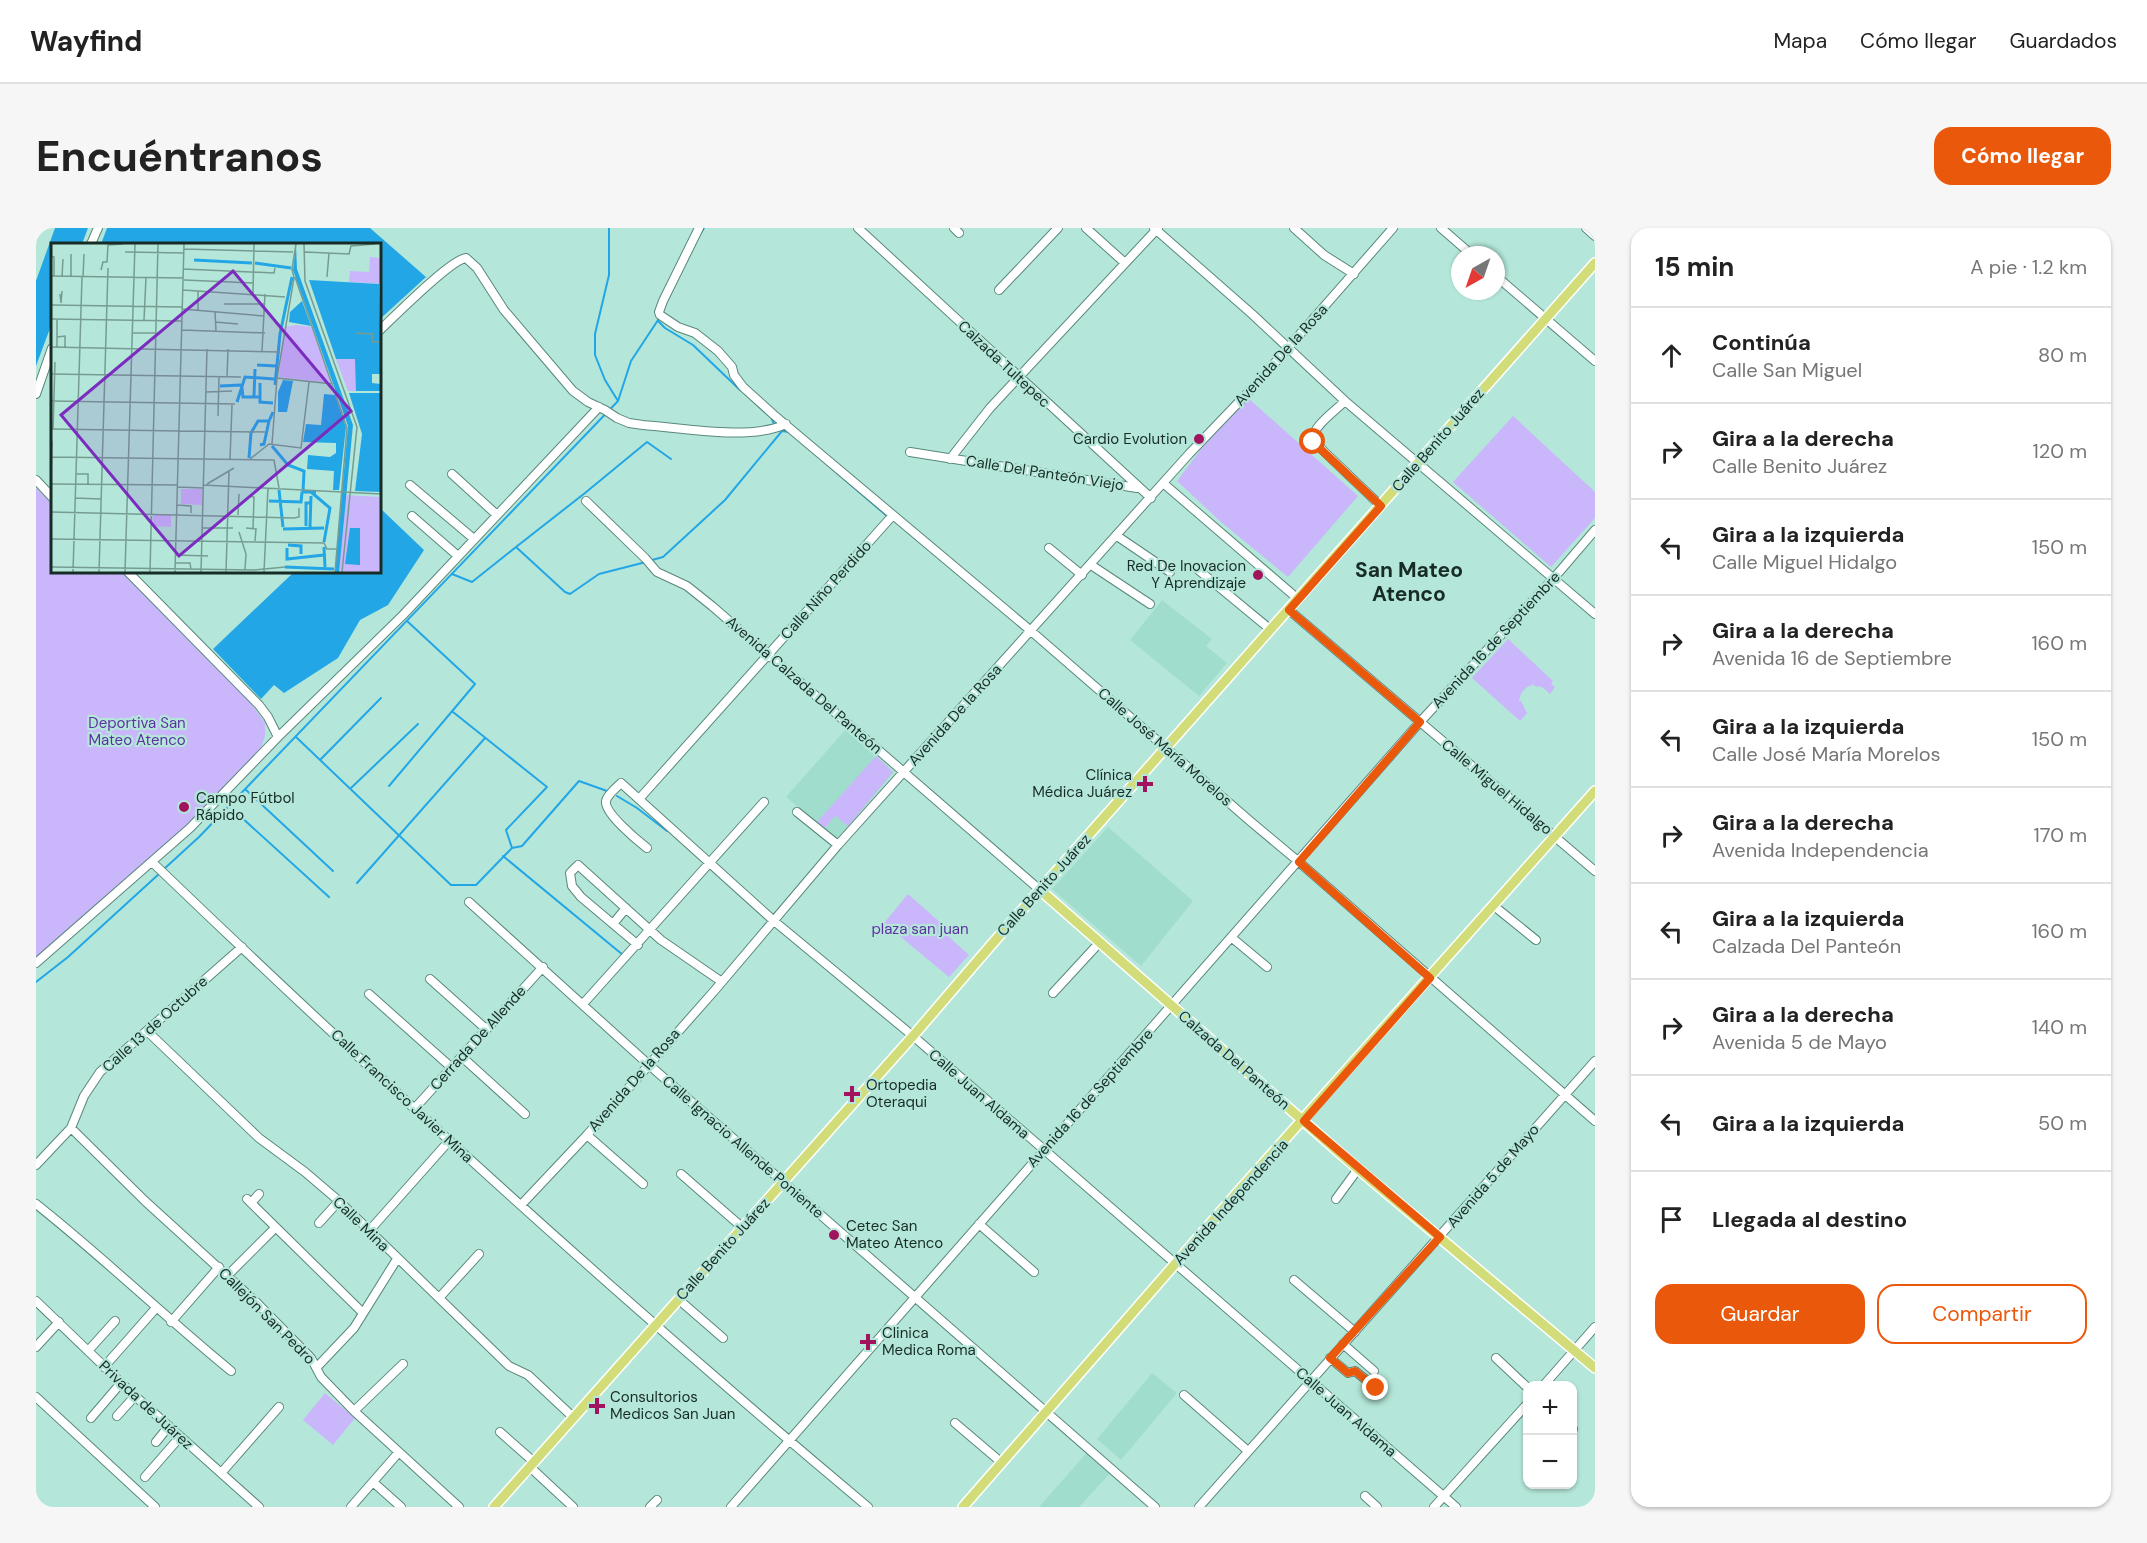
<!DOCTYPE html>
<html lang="es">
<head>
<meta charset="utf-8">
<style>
	body { margin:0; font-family:"DM Sans",sans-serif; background:#f6f6f6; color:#222 }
	.controls { position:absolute; right:18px; bottom:18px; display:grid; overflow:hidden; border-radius:12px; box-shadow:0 2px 4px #0004 }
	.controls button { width:54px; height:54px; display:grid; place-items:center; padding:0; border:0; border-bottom:2px solid #e0e0e0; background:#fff; color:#222; font:30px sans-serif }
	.compass { position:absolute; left:1415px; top:18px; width:54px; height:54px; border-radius:50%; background:#fff; box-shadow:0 2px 4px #0004; rotate:220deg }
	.stop { position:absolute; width:18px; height:18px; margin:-14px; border:4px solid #ea580c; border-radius:50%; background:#fff }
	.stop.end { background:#ea580c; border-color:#fff; box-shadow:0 2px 6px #0008 }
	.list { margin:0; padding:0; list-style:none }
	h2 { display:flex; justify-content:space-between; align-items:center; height:78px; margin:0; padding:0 24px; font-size:26px }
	h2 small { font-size:20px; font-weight:400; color:#767676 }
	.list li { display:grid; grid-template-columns:39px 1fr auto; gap:18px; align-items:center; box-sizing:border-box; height:96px; padding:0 24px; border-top:2px solid #e0e0e0 }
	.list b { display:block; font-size:22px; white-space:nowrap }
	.list p { margin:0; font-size:20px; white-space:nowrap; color:#767676 }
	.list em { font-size:20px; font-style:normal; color:#767676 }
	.actions { display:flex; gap:12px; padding:18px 24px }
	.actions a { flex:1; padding:14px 0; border:2px solid #ea580c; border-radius:18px; text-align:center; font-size:21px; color:#ea580c }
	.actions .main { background:#ea580c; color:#fff }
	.icon { flex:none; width:33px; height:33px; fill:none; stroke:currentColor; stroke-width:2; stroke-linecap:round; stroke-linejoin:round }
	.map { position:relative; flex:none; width:1559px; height:1279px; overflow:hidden; border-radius:18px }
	header { display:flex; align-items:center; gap:36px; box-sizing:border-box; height:84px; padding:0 30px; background:#fff; border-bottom:2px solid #e0e0e0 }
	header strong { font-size:28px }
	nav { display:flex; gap:33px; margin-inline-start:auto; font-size:21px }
	.intro { display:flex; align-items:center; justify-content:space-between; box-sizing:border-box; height:144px; padding:0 36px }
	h1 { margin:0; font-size:42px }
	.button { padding:15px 27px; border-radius:18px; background:#ea580c; color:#fff; font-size:21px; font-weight:700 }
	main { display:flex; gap:36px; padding:0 36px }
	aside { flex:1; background:#fff; border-radius:18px; box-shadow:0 2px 4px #0004 }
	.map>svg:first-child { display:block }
	.built { fill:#a0ddcd }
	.green { fill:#c9b6fb }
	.water { fill:#23a6e6 }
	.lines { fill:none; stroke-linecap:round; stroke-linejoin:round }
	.stream { stroke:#23a6e6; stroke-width:2 }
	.minor-casing { stroke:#58887c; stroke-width:10 }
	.major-casing { stroke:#fff; stroke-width:12 }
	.minor { stroke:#fff; stroke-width:8 }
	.major { stroke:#d2dd7a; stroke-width:9 }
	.route { stroke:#ea580c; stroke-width:8 }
	.poi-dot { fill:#a1145d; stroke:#b4e7d9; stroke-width:2 }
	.labels { text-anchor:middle; stroke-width:4.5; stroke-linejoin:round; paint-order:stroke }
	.street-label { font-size:15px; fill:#182c27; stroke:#b4e7d9 }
	.poi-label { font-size:15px; fill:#182c27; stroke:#b4e7d9; text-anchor:start }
	.park-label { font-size:15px; fill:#5d31a1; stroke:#b4e7d9 }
	.district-label { font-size:21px; font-weight:bold; fill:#182c27; stroke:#b4e7d9 }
	.inset-river { fill:none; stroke:#23a6e6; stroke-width:3 }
	.inset-road { fill:none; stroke:#769c92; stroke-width:1.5 }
	.view { fill:#7b2cbf; fill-opacity:0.15; stroke:#7b2cbf; stroke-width:3 }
	.inset-edge { fill:none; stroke:#182c27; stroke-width:3 }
</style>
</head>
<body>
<header>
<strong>Wayfind</strong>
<nav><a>Mapa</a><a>Cómo llegar</a><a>Guardados</a></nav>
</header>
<div class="intro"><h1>Encuéntranos</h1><a class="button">Cómo llegar</a></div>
<main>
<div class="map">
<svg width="1559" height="1279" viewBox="0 0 1559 1279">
	<rect width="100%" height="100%" fill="#b4e7d9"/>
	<path class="built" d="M 1126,372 L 1176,411 L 1170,418 L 1191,435 L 1163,468 L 1094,412 Z
		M 810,501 L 858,544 L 801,612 L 750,569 Z
		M 1072,599 L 1157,673 L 1105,738 L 1016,661 Z
		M 1116,1145 L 1141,1165 L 1085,1232 L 1061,1211 Z
		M 1054,1221 L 1078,1241 L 1043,1279 L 1003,1279 Z"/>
	<path class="green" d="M 1212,170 L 1322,268 L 1252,349 L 1185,294 L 1141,253 L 1166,220 Z
		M 1477,188 L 1559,264 L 1559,290 L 1515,339 L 1417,254 Z
		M 0,260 L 16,276 L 16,344 L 86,344 L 211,470 L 229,495 L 229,508 L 224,523 L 142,607 L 0,731 Z
		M 1472,411 L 1517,453 L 1515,456 L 1519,459 L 1514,466 L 1506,459 L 1498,458 L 1498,456 C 1489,459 1484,464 1483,473 L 1485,473 L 1491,485 L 1484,493 L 1436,450 Z
		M 840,528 L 857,544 L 812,598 L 799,588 L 789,600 L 781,594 Z
		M 872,666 L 915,704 L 912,708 L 933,727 L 913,749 L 848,695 Z
		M 289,1165 L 319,1190 L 297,1217 L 267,1192 Z"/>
	<path class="water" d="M 19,0 L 52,0 L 46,16 L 16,16 L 16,95 L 0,138 L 0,53 Z
		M 71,0 L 334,0 L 390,49 L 344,91 L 344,16 L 65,16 Z
		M 345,281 L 388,322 L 352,377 L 324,392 L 302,430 L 248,465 L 238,457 L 225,471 L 177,421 L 258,344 L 344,344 Z"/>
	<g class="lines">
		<path class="stream" d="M 573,0 L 573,47 L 559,106 L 559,127 L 569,152 L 582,173
			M 663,8 L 668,0
			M 622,93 L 629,100 L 657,117 L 704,162
			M 722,178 L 735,189 L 739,198
			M 794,239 L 851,288
			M 480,319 L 549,265 L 611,214 L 635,231
			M 616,332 L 627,329 L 689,272 L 746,203 L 753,204
			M 416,346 L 436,354 L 480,319 L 529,364 L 534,366 L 563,346 L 610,334
			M 417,484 L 511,559 L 470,602 L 476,620
			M 260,509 L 415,657 L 440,657 L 476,620 L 486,618 L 543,553 L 571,563
			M 284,532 L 345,470
			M 353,558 L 439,456 L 371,393
			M 315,560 L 382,496
			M 209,561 L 297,643
			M 581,568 L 601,580 L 631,603
			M 193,578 L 293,669
			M 467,628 L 587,727
			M 128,641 L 163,609 L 582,173 L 595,133 L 624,89
			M 321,655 L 449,510
			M 0,754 L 32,729 L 124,645"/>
		<g class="minor-casing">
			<path id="minor" d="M 663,0 L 627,73 L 623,84 L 624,87 L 642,99 L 659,105 L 682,123 L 696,139 L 698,147 L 707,159 L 738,187 L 995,403 L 1214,593 L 1263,634 L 1559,893
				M 822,0 L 1115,270
				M 918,0 L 923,5
				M 1050,0 L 1089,35
				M 1118,0 L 1216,86 L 1309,173 L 1559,386
				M 1258,0 L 1288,27 L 1318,46
				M 1405,0 L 1436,27
				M 1550,0 L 1559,8
				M 55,16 L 62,0
				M 1460,48 L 1559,133
				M 963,62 L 1022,0
				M 344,102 C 359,88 414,32 430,30 L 441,40 L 468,82 L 537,163 L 552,174 L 569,182 L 581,190 L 593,195 L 607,197 C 647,200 714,213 750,196
				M 0,166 L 16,120
				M 1309,173 C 1299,183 1277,198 1276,212 L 1345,278
				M 874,224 L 1101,260
				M 914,231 L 954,180 L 1122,0
				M 416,246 L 461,287
				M 0,252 L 16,269
				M 1127,255 L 1262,371
				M 374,257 L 438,311
				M 550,273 L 609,330 L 621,344 L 651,358 L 676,378 L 1004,662
				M 376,288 L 422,328
				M 1081,308 L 1134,344
				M 1013,320 L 1046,347
				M 1055,337 L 1114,376
				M 1160,340 L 1235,402
				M 1253,382 L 1559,643
				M 242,509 L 367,387 L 563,179
				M 604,570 L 857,287
				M 761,584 L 802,617
				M 611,620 C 602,613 568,585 570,573 C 571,567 581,559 585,555 L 738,693 L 877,808 L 1420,1279
				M 116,634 C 348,857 586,1073 832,1279
				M 433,674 L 612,836 L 1119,1279
				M 1458,678 L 1500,712
				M 577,696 L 590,680
				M 1195,709 L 1231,739
				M 602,717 L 545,669 L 536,658 L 534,645 L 542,637 L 625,712 L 686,754
				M 0,735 L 154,600 L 242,509 L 232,489 L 223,477 L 92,344
				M 394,751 L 450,801
				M 1017,765 L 1064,714
				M 333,766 L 416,840
				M 547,776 L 728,574
				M 111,803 L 223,910 L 269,944 L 303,973 L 473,1138 L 492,1147 L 538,1190
				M 426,829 L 489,886
				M 378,881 L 507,739
				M 35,900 L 109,973 L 221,1075 L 275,1130 L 285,1149 L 318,1183 L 423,1279
				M 551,907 L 607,956
				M 0,937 L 35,900 L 48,868 L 64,844 L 206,719
				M 645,946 L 707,1000
				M 211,971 L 326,1084
				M 1300,971 L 1322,941
				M 215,975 L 223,966
				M 0,976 C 67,1029 129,1089 195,1143
				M 485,977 L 551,907 L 679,762 L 802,617 L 1153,226 L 1223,153 L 1357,0
				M 283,995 L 303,973
				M 943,996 L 998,1044
				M 333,1003 L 413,913
				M 191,1048 L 239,1000
				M 1258,1052 L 1319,1104
				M 403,1070 L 443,1026
				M 642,1071 L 687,1110
				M 0,1073 L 99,1168 L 223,1279
				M 135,1094 L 183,1039
				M 1307,1116 L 1338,1143
				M 0,1119 L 23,1094
				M 52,1123 L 79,1093
				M 1294,1130 L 1312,1145 L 1319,1143 L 1339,1159
				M 1460,1130 L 1492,1160
				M 68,1139 L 120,1080
				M 281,1139 L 318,1100 L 361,1031
				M 1507,1158 L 1559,1099
				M 1148,1167 L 1212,1223
				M 0,1169 L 119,1279
				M 318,1183 L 367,1136
				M 81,1188 L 99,1168
				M 55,1190 L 85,1155
				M 919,1195 L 966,1235
				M 1536,1201 L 1537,1201
				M 464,1204 L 498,1234
				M 120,1214 L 133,1198
				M 494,1239 L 537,1279
				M 186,1244 L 243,1179
				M 109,1249 L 144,1209
				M 337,1254 L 365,1279
				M 1329,1268 L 1341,1279
				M 0,1278 L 1,1279
				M 315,1279 L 363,1224
				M 614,1279 L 621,1272
				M 695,1279 L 1384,494 L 1518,350 L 1559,302
				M 1163,1279 L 1559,833
				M 1398,1279 L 1492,1175"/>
		</g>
		<g class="major-casing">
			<path id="major" d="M 1004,662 L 1322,941 L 1559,1140
				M 458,1279 L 877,808 L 956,716 L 1559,35
				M 927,1279 L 1201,965 L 1559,563"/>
		</g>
		<use href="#minor" class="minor"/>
		<use href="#major" class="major"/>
	</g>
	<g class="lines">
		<path class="route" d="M 1277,214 L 1345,278 L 1253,382 L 1384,494 L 1263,634 L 1394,750 L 1268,893 L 1404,1009 L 1294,1130 L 1312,1145 L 1319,1143 L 1340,1160"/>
	</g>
	<g class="poi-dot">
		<circle cx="1163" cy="211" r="6"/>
		<circle cx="1222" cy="347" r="6"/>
		<path d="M1106 547h6v6h6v6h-6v6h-6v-6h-6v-6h6z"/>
		<circle cx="148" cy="579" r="6"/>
		<path d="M813 857h6v6h6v6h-6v6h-6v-6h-6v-6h6z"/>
		<circle cx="798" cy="1007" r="6"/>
		<path d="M829 1105h6v6h6v6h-6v6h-6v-6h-6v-6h6z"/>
		<path d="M558 1169h6v6h6v6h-6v6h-6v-6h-6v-6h6z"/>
	</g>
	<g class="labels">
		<g class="street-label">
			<text transform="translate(1245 127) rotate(-48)" y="5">Avenida De la Rosa</text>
			<text transform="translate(968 136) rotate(43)" y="5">Calzada Tultepec</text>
			<text transform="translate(1402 212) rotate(-49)" y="5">Calle Benito Juárez</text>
			<text transform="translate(1009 245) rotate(9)" y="5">Calle Del Panteón Viejo</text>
			<text transform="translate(790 362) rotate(-48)" y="5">Calle Niño Perdido</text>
			<text transform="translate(1460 412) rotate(-47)" y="5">Avenida 16 de Septiembre</text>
			<text transform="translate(768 457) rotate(41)" y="5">Avenida Calzada Del Panteón</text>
			<text transform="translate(919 487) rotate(-48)" y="5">Avenida De la Rosa</text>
			<text transform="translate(1129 519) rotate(41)" y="5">Calle José María Morelos</text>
			<text transform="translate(1461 559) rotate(40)" y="5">Calle Miguel Hidalgo</text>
			<text transform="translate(1008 657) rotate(-48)" y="5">Calle Benito Juárez</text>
			<text transform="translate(119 796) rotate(-42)" y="5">Calle 13 de Octubre</text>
			<text transform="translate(442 810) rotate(-48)" y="5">Cerrada De Allende</text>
			<text transform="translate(1198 832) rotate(41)" y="5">Calzada Del Panteón</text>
			<text transform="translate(598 852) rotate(-49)" y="5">Avenida De la Rosa</text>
			<text transform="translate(943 866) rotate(41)" y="5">Calle Juan Aldama</text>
			<text transform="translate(366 868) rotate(43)" y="5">Calle Francisco Javier Mina</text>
			<text transform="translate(1054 870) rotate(-48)" y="5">Avenida 16 de Septiembre</text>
			<text transform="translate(707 919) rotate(41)" y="5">Calle Ignacio Allende Poniente</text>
			<text transform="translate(1457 948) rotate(-49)" y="5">Avenida 5 de Mayo</text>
			<text transform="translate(1195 974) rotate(-48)" y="5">Avenida Independencia</text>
			<text transform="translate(325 996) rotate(44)" y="5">Calle Mina</text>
			<text transform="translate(687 1021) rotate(-48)" y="5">Calle Benito Juárez</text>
			<text transform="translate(231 1088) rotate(45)" y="5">Callejón San Pedro</text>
			<text transform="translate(110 1177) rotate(43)" y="5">Privada de Juárez</text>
			<text transform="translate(1310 1184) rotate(41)" y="5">Calle Juan Aldama</text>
		</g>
		<g class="poi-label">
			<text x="1151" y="216" text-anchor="end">Cardio Evolution</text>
			<text x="1210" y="343" text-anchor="end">Red De Inovacion<tspan x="1210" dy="17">Y Aprendizaje</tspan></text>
			<text x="1096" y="552" text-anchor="end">Clínica<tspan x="1096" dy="17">Médica Juárez</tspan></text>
			<text x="160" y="575">Campo Fútbol<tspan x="160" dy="17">Rápido</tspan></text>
			<text x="830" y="862">Ortopedia<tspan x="830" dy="17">Oteraqui</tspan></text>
			<text x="810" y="1003">Cetec San<tspan x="810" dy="17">Mateo Atenco</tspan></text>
			<text x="846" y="1110">Clinica<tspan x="846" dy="17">Medica Roma</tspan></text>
			<text x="574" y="1174">Consultorios<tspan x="574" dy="17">Medicos San Juan</tspan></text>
		</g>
		<g class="park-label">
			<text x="101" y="500">Deportiva San<tspan x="101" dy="17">Mateo Atenco</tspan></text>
			<text x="884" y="706">plaza san juan</text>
		</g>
		<g class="district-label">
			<text x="1373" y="349">San Mateo<tspan x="1373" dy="24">Atenco</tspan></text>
		</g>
	</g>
	<g transform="translate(15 15)">
		<rect width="330" height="330" fill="#b4e7d9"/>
		<path d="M 319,14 L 330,15 L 330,41 L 298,39 L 299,28 L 318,29 ZM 245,82 L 261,84 L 281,140 L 228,134 L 233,84 ZM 285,116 L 305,116 L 305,148 L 297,148 ZM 130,246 L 151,246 L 151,262 L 130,261 ZM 292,252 L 330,254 L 330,329 L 284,329 ZM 102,271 L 120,271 L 120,284 L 101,283 Z" fill="#c9b6fb"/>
		<path d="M 245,1 L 246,26 L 302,182 L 288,329 L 284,329 L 297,183 L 242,27 ZM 258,37 L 328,41 L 330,131 L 321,131 L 321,140 L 330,141 L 330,148 L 305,148 L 304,116 L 285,116 ZM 251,58 L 260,83 L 238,79 L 239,69 ZM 232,137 L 242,138 L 236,169 L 227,169 L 227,149 ZM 298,150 L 330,150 L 330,249 L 304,248 L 311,191 ZM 273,151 L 284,152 L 295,184 L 288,247 L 282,247 L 283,228 L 256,226 L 257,212 L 279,214 L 285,210 L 285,200 L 252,199 L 255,181 L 270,182 ZM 299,285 L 309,285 L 309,322 L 294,321 Z" fill="#23a6e6"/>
		<path class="inset-river" d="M 143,17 L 201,20M 204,20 L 240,25M 206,122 L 225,123M 209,140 L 209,159 L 222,160M 224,142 L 229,91 L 241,34M 169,143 L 190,142M 191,145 L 192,154 L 209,154M 203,153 L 204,126M 186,159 L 194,134 L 223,136M 209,202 L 213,201 L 218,178M 221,203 L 237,222 L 253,228 L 252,249 L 265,249M 198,215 L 200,190 L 207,178 L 218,178 L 222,169M 228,247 L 232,284M 260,249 L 279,265 L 273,299M 218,258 L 250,259 L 251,249M 255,283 L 255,260 L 260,260M 259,284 L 260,253M 232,286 L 273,285M 237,302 L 250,303 L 250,311M 273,304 L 274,324M 236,305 L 236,316 L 273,312M 234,324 L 283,326"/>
		<path class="inset-road" d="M 245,1 L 241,26 L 243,35 L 226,135 L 282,141M 253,1 L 254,38 L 306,184 L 291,329M 133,6 L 242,9M 74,9 L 133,10M 254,9 L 298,11 L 300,3 L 324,1M 20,11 L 20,33M 0,13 L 3,14 L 3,33M 132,26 L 223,30 L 224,25M 50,27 L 52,19 L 56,19 L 57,2 L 72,1M 0,33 L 132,35M 11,34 L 12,16M 32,34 L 33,11M 244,34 L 296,185 L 284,329M 276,34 L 278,10M 133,37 L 203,40M 132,47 L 234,54M 202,50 L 203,1M 9,51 L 10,60 L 11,48M 173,61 L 213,61M 0,62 L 131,64M 131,66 L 213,73M 147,67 L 147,48M 164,69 L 165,88M 0,76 L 130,78M 93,77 L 95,34M 164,79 L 187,81M 131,87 L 214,90M 82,90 L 105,90M 304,90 L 322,91 L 321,99 L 330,99M 6,94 L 14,93 L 14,104M 0,104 L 229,109M 6,105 L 6,76M 211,108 L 214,51M 0,131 L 190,134M 176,134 L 177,106M 155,149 L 181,148M 0,158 L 184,161M 167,173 L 168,134M 0,186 L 128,188M 2,186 L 4,119M 128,188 L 214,189M 221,201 L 226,135M 0,214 L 223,217 L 228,245M 179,216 L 181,162M 199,216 L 218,201 L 250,205 L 258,139M 25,231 L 37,231 L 37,241M 0,236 L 1,198M 0,241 L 127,242M 156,241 L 183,225M 152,242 L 330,251M 127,244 L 152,245M 198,253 L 203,254 L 202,286M 24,255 L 50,256M 126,262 L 140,263 L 140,270M 0,269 L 243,275 L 248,274 L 248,265M 187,272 L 188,251M 151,285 L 182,285M 195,285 L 205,286 L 204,298M 188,289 L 195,311 L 194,327M 0,296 L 273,300 L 276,306 L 286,306M 125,312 L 157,313M 125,320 L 139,320 L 140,326M 0,324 L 203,327 L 234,324M 22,329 L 31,34M 48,329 L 57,25M 74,329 L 84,1M 99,329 L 107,1M 124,329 L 133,1M 150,329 L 156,106M 175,329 L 178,228M 213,329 L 217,245"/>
		<path class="view" d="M 182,28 L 300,168 L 128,313 L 10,172 Z"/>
		<rect width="330" height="330" class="inset-edge"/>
	</g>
</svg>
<div class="controls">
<button>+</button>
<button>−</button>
</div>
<svg class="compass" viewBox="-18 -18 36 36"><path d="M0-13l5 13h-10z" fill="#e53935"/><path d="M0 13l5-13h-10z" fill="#767676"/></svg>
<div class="stop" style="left:1277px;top:214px"></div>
<div class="stop end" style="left:1340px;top:1160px"></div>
</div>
<aside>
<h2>15 min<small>A pie · 1.2 km</small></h2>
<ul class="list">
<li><svg class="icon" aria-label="ahead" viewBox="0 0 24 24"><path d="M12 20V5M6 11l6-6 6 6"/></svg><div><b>Continúa</b><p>Calle San Miguel</p></div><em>80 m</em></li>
<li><svg class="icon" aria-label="right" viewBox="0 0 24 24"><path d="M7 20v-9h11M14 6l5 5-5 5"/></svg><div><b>Gira a la derecha</b><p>Calle Benito Juárez</p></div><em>120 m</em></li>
<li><svg class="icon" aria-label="left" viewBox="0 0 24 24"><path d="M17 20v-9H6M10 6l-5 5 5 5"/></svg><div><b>Gira a la izquierda</b><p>Calle Miguel Hidalgo</p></div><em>150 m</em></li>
<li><svg class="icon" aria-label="right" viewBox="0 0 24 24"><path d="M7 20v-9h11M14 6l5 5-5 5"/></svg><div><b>Gira a la derecha</b><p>Avenida 16 de Septiembre</p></div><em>160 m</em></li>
<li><svg class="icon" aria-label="left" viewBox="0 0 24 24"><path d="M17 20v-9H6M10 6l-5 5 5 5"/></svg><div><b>Gira a la izquierda</b><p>Calle José María Morelos</p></div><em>150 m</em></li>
<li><svg class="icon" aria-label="right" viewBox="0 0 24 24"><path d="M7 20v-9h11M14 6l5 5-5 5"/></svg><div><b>Gira a la derecha</b><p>Avenida Independencia</p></div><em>170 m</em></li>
<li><svg class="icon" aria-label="left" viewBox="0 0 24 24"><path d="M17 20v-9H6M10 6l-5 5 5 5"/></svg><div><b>Gira a la izquierda</b><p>Calzada Del Panteón</p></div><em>160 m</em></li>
<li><svg class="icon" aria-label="right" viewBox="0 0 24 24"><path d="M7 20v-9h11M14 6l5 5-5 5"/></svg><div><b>Gira a la derecha</b><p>Avenida 5 de Mayo</p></div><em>140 m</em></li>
<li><svg class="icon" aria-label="left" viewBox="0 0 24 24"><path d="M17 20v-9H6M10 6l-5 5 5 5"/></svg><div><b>Gira a la izquierda</b></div><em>50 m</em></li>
<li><svg class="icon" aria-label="arrive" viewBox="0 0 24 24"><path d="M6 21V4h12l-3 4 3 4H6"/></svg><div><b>Llegada al destino</b></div></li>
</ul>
<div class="actions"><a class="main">Guardar</a><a>Compartir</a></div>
</aside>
</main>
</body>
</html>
